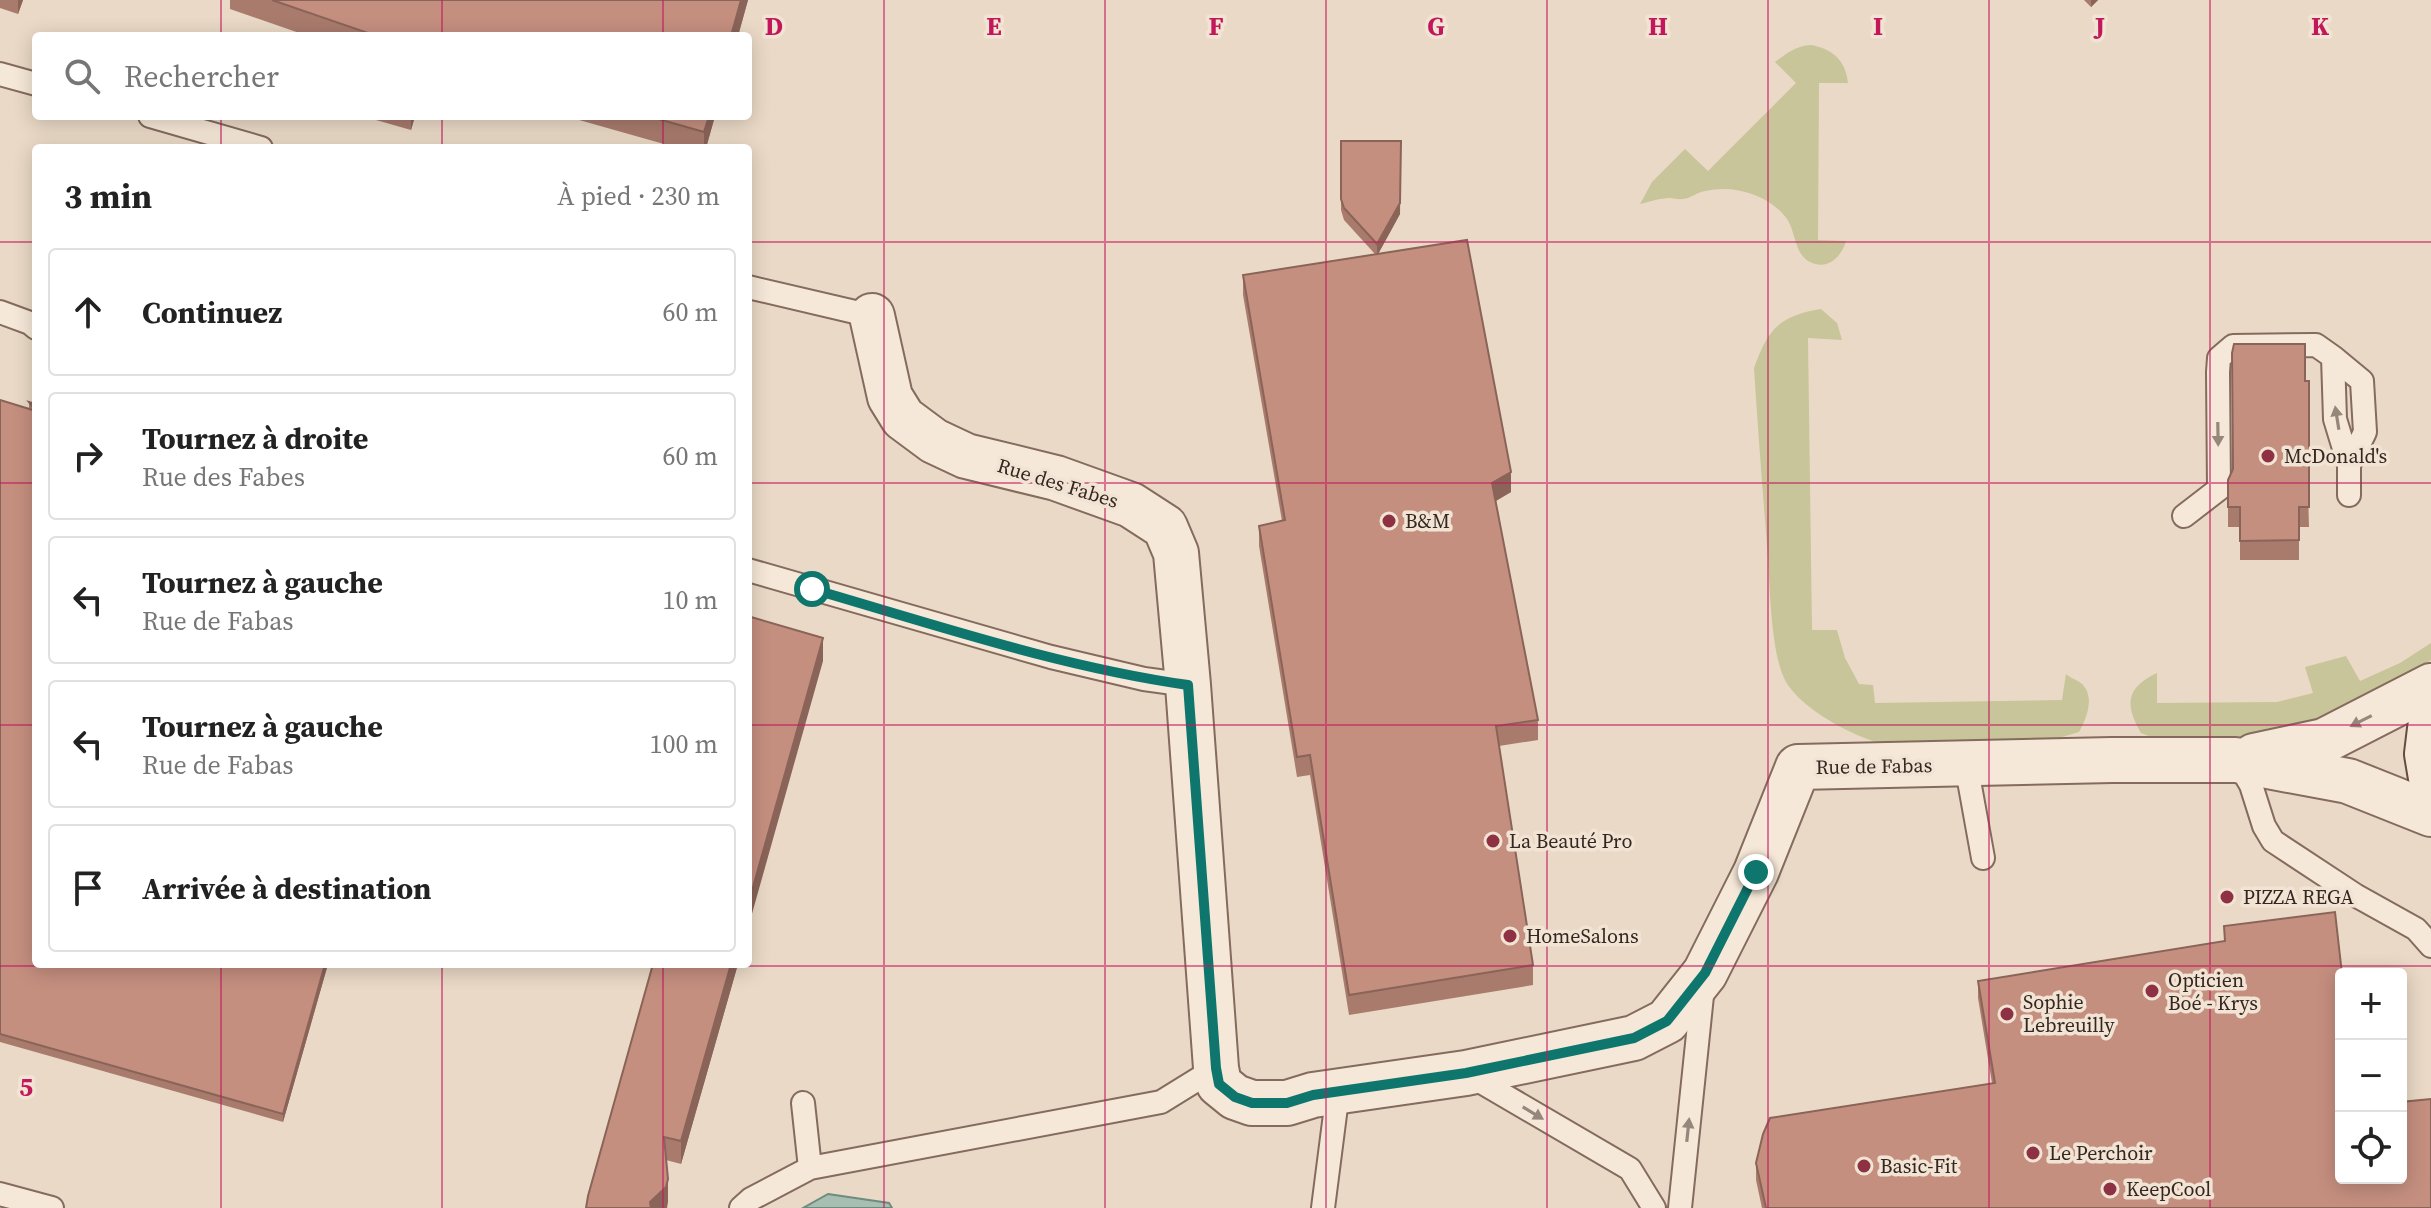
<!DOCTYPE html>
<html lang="fr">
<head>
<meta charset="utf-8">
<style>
	body { margin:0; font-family:"Source Serif 4",serif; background:#f6f6f6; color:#222 }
	.controls { position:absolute; right:24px; bottom:24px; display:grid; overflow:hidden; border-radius:8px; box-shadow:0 4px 20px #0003 }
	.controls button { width:72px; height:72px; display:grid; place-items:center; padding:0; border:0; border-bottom:2px solid #e0e0e0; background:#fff; color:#222; font:40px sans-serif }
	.stop { position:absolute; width:24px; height:24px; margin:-18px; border:6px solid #0f766e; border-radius:50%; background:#fff }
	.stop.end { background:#0f766e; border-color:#fff; box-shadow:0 2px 8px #0008 }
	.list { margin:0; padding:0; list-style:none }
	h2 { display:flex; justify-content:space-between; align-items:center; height:104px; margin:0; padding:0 32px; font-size:34px }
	h2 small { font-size:26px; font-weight:400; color:#767676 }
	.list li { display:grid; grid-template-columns:52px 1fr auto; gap:24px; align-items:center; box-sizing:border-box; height:128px; margin:0 16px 16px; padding:0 16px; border:2px solid #e0e0e0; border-radius:8px }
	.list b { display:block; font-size:30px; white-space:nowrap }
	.list p { margin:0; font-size:26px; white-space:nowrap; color:#767676 }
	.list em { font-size:26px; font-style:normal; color:#767676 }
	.icon { flex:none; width:44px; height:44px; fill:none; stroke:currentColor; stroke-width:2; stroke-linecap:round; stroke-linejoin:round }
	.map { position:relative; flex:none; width:2431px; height:1208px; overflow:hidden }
	.search { position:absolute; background:#fff; box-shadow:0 4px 20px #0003; left:32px; top:32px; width:720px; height:88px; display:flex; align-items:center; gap:20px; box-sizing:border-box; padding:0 28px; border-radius:8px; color:#767676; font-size:30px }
	.panel { position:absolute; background:#fff; box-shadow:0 4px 20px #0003; left:32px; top:144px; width:720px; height:824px; border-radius:8px }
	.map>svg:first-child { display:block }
	.green { fill:#c8c59a }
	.water { fill:#a7beb3; stroke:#6e8c7f; stroke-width:2 }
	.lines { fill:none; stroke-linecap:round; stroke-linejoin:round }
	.lane-casing { stroke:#846b5d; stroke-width:26 }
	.street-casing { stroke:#846b5d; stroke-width:48 }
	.secondary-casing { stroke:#664c40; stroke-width:48 }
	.lane { stroke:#f6e8d8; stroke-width:22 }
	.street { stroke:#f6e8d8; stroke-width:44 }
	.secondary { stroke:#f6e8d8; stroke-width:44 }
	.wall { fill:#a97b6d }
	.shaded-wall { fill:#8a6459 }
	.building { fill:#c58f7f; stroke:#8a6459; stroke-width:2 }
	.oneway { fill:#96877c }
	.route { stroke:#0f766e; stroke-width:10 }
	.grid { fill:none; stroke:#c2185b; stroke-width:2; stroke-opacity:0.55 }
	.poi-dot { fill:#8e3243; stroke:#f2e4d4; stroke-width:3 }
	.labels { text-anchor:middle; stroke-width:7; stroke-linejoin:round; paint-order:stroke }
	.poi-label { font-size:20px; fill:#352620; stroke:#f2e4d4; text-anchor:start }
	.street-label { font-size:20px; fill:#352620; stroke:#f2e4d4 }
	.grid-label { font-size:26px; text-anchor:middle; font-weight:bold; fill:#c2185b; stroke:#f2e4d4; stroke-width:7; stroke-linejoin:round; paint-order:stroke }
</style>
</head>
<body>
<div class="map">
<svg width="2431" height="1208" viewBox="0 0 2431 1208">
	<rect width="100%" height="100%" fill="#ead9c6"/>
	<path class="green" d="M 1811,45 C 1833,49 1846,61 1848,83 L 1819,83 L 1818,240 L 1846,241 C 1842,256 1828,271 1810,262 C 1794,254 1796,232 1787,219 C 1770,195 1734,184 1705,191 C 1697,192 1690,199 1682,199 C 1678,200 1674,198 1670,198 C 1660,198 1649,202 1640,204 L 1652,182 L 1685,149 L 1708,171 L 1796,83 L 1775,62 C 1787,53 1796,46 1811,45 Z
		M 1821,309 L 1837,323 L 1842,340 L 1808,338 L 1812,630 L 1837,630 L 1845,658 L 1859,684 L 1873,685 L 1875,703 L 2062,700 L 2066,674 C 2070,678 2080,681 2083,685 C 2095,698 2086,720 2079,732 L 2049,741 L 1887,745 C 1856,738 1806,712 1788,685 C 1771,661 1770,589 1768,558 C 1763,495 1758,431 1754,368 C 1768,329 1779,316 1821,309 Z
		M 2431,643 L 2431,660 L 2381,695 L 2278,736 L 2154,738 L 2141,733 C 2125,705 2125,688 2157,673 L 2157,703 L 2277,702 L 2313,693 L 2305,667 L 2346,656 L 2360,681 L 2400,663 Z"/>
	<path class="water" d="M 828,1194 L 889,1203 L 892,1208 L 803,1208 Z"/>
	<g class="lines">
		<g class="lane-casing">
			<path id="lane" d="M 0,74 L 36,84
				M 150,116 L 261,148
				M 748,287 L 872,316
				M 0,312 L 30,323 L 36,328
				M 2333,357 L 2362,381 L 2365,432 L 2349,465
				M 2184,516 L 2219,489 L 2218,372 L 2219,358 L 2233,346 L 2316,345 L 2333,357 L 2335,419 L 2349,465 L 2349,495
				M 748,570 L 1051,657 L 1144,679 L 1188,685
				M 2237,761 L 2251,785 L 2264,826 L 2273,841 L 2355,895 L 2416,929 L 2431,946
				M 1966,764 L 1983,858
				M 1471,1076 L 1630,1169 L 1654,1208
				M 803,1103 L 810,1168
				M 0,1194 L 52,1208
				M 741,1208 L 751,1199 L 810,1168 L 1161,1102 L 1216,1068
				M 1323,1208 L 1338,1091
				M 1680,1208 L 1703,986"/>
		</g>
		<g class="street-casing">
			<path id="street" d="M 872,316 L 890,397 L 903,418 L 934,441 L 966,456 L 1056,478 L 1131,505 L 1165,527 L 1176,553 L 1188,685 L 1216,1068 L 1219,1084 L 1235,1097 L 1252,1103 L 1287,1103 L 1313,1095 L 1466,1073 L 1634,1038 L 1667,1021 L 1705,973 L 1756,872 L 1798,767 L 2112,760 L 2236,760 L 2348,781 L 2431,814
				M 2254,756 L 2324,741 L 2431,686"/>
		</g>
		<g class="secondary-casing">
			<path id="secondary" d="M 2431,721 L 2427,754 L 2431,778"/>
		</g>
		<use href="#lane" class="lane"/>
		<use href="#street" class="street"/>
		<use href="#secondary" class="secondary"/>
	</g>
	<path class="wall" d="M 0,0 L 23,0 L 18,14 L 0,8 Z
		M 230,0 L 748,0 L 738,36 L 308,36 L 230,9 Z
		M 2084,0 L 2098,0 L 2091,7 Z
		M 362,116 L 415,116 L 411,130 Z
		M 565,116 L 715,116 L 706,148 L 678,148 Z
		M 1341,141 L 1400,214 L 1378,254 L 1511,492 L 1496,501 L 1538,720 L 1538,740 L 1499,746 L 1533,965 L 1533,985 L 1349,1015 L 1310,775 L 1297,777 L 1259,546 L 1259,526 L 1282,521 L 1243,295 L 1243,275 L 1375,254 L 1344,220 L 1341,210 Z
		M 2305,381 L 2309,527 L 2299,527 L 2299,560 L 2240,560 L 2240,527 L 2228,527 L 2228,480 L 2233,470 Z
		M 0,400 L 29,409 L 29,402 L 36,404 L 328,964 L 283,1122 L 0,1042 Z
		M 2224,926 L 2341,1178 L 2431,1208 L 1762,1208 L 1756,1180 L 1756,1163 L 1992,1083 L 1978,998 L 1978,981 L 2224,941 Z
		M 738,964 L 681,1164 L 666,1160 L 668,1202 L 586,1208 Z"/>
	<path class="shaded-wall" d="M 18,0 L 23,0 L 18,14 Z
		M 741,0 L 748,0 L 738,36 L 731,36 Z
		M 2091,0 L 2098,0 L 2091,7 Z
		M 411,116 L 415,116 L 411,130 Z
		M 709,116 L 715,116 L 706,148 L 704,148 L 704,132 Z
		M 1401,141 L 1400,214 L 1377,256 L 1377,244 Z
		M 1511,472 L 1511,492 L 1492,503 L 1492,483 Z
		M 823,638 L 823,661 L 748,928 L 748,905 Z
		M 325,964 L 328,964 L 283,1122 L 283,1114 Z
		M 731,964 L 738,964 L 681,1164 L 681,1141 Z
		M 668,1179 L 668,1202 L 667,1208 L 650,1208 L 650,1202 Z"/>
	<path class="building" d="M 272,0 L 741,0 L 731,36 L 370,36 L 371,34 Z
		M 648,116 L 709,116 L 704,132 Z
		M 1341,141 L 1401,141 L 1400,203 L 1377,244 L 1344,208 L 1341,199 Z
		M 1467,240 L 1511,472 L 1492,483 L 1538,720 L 1496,726 L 1533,965 L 1349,995 L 1310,755 L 1297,757 L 1259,526 L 1285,520 L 1243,275 Z
		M 2234,344 L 2305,344 L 2305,381 L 2309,381 L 2309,507 L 2299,507 L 2299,540 L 2240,541 L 2240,507 L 2228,507 L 2228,480 L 2233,469 L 2232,353 Z
		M 0,400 L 36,411 L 29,402 L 36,404 L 36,964 L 325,964 L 283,1114 L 0,1034 Z
		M 751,617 L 823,638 L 748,905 L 748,627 Z
		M 2335,912 L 2342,974 L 2341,974 L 2341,1178 L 2401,1178 L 2401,1102 L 2431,1099 L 2431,1208 L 1766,1208 L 1756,1163 L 1763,1134 L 1770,1118 L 1995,1083 L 1978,981 L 2225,941 L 2224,926 Z
		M 653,964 L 731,964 L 681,1141 L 664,1137 L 668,1179 L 666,1187 L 650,1202 L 651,1208 L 586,1208 L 588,1196 Z"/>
	<defs><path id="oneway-solid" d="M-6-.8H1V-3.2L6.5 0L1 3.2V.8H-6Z" transform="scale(2)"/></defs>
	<g class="oneway">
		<use href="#oneway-solid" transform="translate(2337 418) rotate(-99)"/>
		<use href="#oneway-solid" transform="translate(2218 434) rotate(89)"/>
		<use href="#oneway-solid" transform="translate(2361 721) rotate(153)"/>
		<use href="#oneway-solid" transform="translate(1533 1113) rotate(31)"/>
		<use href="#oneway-solid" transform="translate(1688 1130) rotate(-84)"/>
	</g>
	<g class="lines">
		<path class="route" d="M 812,589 C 936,625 1061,667 1188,685 L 1216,1068 L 1219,1084 L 1235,1097 L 1252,1103 L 1287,1103 L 1313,1095 L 1466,1073 L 1634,1038 L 1667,1021 L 1705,973 L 1756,872"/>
	</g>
	<path class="grid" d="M 221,0 L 221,36M 442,0 L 442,36M 663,0 L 663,36M 884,0 L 884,1208M 1105,0 L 1105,1208M 1326,0 L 1326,1208M 1547,0 L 1547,1208M 1768,0 L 1768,1208M 1989,0 L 1989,1208M 2210,0 L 2210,1208M 221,116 L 221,148M 442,116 L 442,148M 663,116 L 663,148M 0,242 L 36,242M 748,242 L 2431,242M 0,483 L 36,483M 748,483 L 2431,483M 0,725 L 36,725M 748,725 L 2431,725M 221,964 L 221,1208M 442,964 L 442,1208M 663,964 L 663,1208M 0,966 L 2431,966"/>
	<g class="poi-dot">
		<circle cx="2268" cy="456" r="8"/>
		<circle cx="1389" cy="521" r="8"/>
		<circle cx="1493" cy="841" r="8"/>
		<circle cx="2227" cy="897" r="8"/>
		<circle cx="1510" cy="936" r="8"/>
		<circle cx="2152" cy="991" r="8"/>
		<circle cx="2007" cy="1014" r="8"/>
		<circle cx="2033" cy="1153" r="8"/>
		<circle cx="1864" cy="1166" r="8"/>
		<circle cx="2110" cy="1189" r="8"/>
	</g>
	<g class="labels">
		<g class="poi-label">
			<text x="2284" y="463">McDonald's</text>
			<text x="1405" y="528">B&amp;M</text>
			<text x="1509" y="848">La Beauté Pro</text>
			<text x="2243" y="904">PIZZA REGA</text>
			<text x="1526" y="943">HomeSalons</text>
			<text x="2168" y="987">Opticien<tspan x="2168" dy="23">Boé - Krys</tspan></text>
			<text x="2023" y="1009">Sophie<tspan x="2023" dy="23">Lebreuilly</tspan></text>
			<text x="2049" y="1160">Le Perchoir</text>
			<text x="1880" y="1173">Basic-Fit</text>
			<text x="2126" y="1196">KeepCool</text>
		</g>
		<g class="street-label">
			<text transform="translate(1058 483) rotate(17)" y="7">Rue des Fabes</text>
			<text transform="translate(1874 766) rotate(-1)" y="7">Rue de Fabas</text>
		</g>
	</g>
	<g class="grid-label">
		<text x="774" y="35">D</text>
		<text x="994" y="35">E</text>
		<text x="1216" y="35">F</text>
		<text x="1436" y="35">G</text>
		<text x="1658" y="35">H</text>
		<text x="1878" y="35">I</text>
		<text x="2100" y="35">J</text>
		<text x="2320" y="35">K</text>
		<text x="26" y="1096">5</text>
	</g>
</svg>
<div class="controls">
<button>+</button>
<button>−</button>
<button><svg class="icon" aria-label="locate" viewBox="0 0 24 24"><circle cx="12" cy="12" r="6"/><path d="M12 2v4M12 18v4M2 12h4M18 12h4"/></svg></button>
</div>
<div class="stop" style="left:812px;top:589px"></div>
<div class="stop end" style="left:1756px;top:872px"></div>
<div class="search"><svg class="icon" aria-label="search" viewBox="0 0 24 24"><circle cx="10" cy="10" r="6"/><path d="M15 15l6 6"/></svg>Rechercher</div>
<section class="panel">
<h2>3 min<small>À pied · 230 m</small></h2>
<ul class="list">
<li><svg class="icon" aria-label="ahead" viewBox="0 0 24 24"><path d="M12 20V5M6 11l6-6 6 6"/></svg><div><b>Continuez</b></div><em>60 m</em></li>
<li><svg class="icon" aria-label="right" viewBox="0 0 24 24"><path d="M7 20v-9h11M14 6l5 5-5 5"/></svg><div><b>Tournez à droite</b><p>Rue des Fabes</p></div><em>60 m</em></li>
<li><svg class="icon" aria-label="left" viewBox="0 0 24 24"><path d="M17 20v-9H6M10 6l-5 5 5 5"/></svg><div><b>Tournez à gauche</b><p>Rue de Fabas</p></div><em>10 m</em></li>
<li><svg class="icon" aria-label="left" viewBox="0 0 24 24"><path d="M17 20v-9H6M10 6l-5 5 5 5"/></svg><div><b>Tournez à gauche</b><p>Rue de Fabas</p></div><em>100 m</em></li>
<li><svg class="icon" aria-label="arrive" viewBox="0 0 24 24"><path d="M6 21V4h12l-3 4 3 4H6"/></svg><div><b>Arrivée à destination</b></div></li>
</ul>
</section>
</div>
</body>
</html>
